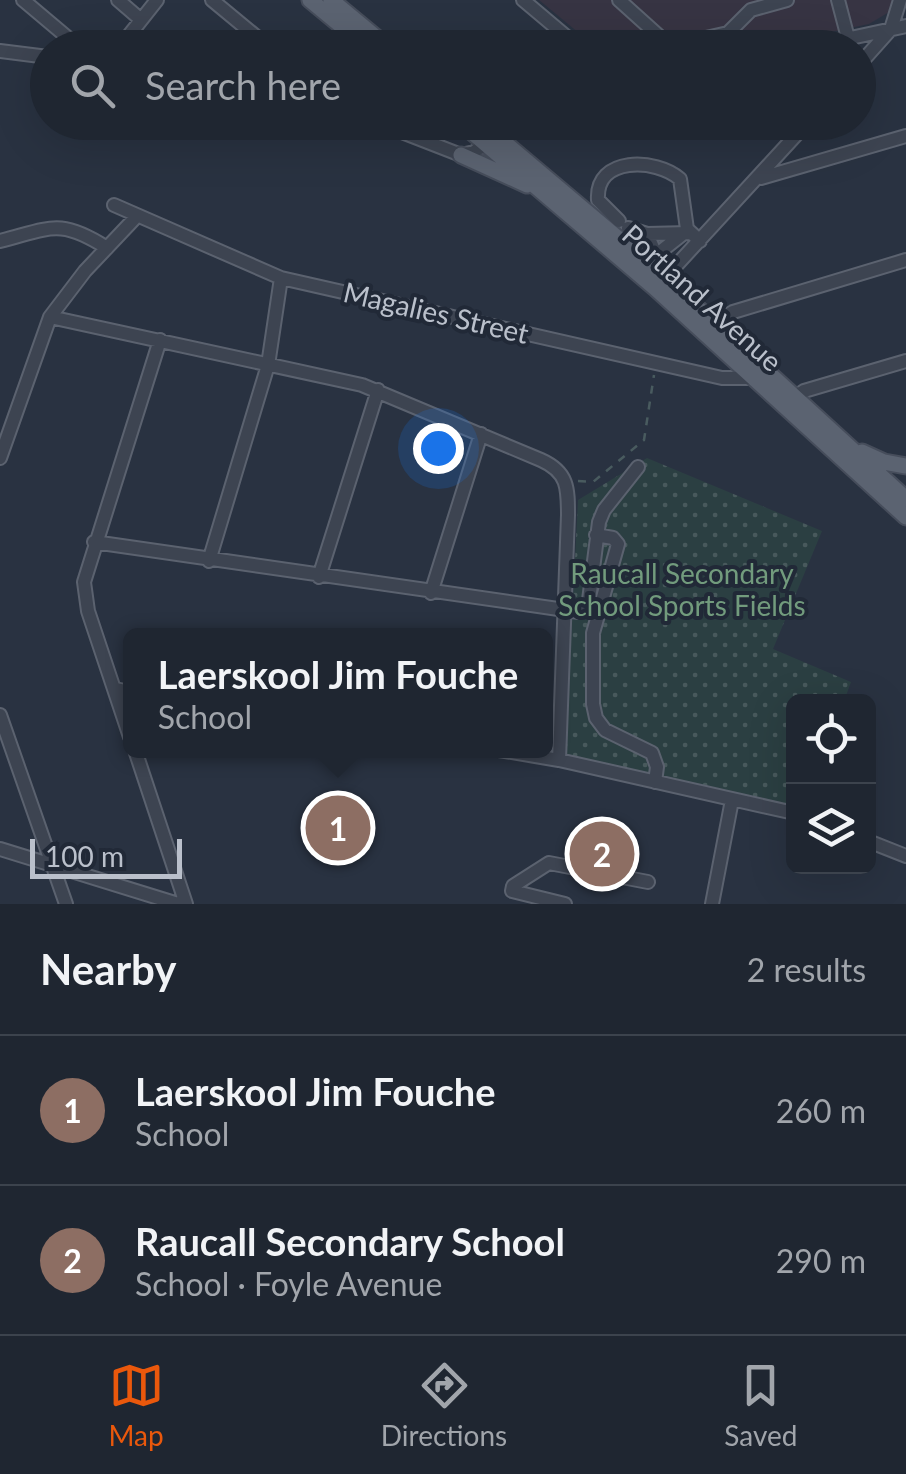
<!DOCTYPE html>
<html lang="en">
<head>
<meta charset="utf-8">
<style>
	body { margin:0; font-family:Lato,sans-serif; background:#272e39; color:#f1f3f6 }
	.controls { position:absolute; right:30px; bottom:30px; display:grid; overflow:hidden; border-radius:15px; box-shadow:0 10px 40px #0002 }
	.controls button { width:90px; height:90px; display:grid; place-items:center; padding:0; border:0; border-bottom:2px solid #3c434d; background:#1f2631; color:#f1f3f6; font:50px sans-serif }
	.scale { position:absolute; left:30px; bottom:25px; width:152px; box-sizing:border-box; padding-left:10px; border:5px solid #bac0cb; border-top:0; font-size:28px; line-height:35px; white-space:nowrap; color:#bac0cb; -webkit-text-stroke:8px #212937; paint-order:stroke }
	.you { position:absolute; left:438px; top:448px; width:35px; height:35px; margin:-25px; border:8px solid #fff; border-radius:50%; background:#1a73e8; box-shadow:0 0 0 15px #1a73e833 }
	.badge { display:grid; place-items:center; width:65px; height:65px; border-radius:50%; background:#ea580c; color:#fff; font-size:32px; font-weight:700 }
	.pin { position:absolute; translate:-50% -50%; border:5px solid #fff; box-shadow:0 2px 10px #0006 }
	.popup { position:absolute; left:123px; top:628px; width:430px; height:130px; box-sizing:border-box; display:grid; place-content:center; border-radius:15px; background:#1f2631; filter:drop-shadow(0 2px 8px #0005); font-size:32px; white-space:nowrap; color:#a1a5ab }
	.popup b { font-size:38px; color:#f1f3f6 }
	.popup::after { content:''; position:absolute; left:50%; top:100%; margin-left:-20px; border:20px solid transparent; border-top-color:#1f2631 }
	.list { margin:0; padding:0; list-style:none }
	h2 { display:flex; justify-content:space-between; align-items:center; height:130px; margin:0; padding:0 40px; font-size:42px }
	h2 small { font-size:32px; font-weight:400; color:#a1a5ab }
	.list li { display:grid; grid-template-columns:65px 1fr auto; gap:30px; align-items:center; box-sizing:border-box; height:150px; padding:0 40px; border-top:2px solid #3c434d }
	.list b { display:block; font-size:38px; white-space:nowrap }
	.list p { margin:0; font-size:32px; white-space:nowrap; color:#a1a5ab }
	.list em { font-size:32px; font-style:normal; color:#a1a5ab }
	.icon { flex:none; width:55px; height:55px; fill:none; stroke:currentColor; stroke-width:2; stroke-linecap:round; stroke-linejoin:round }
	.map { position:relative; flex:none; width:906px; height:904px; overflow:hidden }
	.search { position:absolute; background:#1f2631; box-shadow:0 10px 40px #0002; left:30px; right:30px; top:30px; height:110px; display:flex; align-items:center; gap:25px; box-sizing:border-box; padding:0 35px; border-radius:55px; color:#a1a5ab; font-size:38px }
	.sheet { height:430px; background:#1f2631 }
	nav { display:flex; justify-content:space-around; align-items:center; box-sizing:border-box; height:140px; border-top:2px solid #3c434d; background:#1f2631; font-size:28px; color:#a1a5ab }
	nav a { display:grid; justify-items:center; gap:5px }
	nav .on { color:#ea580c }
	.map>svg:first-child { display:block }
	.medical { fill:#373443 }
	.grass { fill:url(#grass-dots) }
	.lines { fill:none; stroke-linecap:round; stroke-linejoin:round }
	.minor-casing { stroke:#5b626f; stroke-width:16 }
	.major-casing { stroke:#464d5b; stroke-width:19 }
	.path { stroke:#495b5f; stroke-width:2.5; stroke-dasharray:8 8; stroke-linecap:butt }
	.minor { stroke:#3d4451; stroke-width:12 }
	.major { stroke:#5b6371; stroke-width:15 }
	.labels { text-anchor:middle; stroke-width:8; stroke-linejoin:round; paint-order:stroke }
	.street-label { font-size:28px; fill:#bac0cb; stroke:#212937 }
	.park-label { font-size:28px; fill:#729b7d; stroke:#212937 }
</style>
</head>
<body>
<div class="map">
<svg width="906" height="904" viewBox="0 0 906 904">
	<defs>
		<pattern id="grass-dots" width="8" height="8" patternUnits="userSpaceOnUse" patternTransform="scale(2.5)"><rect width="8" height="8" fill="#2b3f42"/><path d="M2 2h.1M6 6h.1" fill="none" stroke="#48595c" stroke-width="1.8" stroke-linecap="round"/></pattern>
	</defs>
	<rect width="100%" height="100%" fill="#293241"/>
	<path class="medical" d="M 539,0 L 906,0 L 906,2 L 869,24 L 760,47 L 597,48 Z"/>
	<path class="grass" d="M 647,458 L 822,531 L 773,649 L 851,682 L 844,701 L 794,702 L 793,815 L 565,755 L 578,500 Z"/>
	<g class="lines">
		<g class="minor-casing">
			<path id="minor" d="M 23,0 L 80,48
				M 118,0 L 140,19
				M 212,0 L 270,48
				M 523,0 L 580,48
				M 619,0 L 670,46 L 728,33 L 751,10 L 787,0
				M 838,0 L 848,38
				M 119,48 L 157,0
				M 804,48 L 906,26
				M 0,51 L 48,57
				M 858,66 L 891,29 L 900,0
				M 376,122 L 461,155 L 474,152 L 492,139
				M 761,178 L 906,136
				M 114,205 L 281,278 L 722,378 L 759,378
				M 619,221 L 598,200 C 595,156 656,158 680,179 L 687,229 L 700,241
				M 628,228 L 647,234 L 689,233
				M 647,234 L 654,250 L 660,252 L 684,233
				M 0,241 C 51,228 60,218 107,248
				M 661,282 L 808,122
				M 50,317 L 362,385 L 541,460 C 568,472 568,488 568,515 L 559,760
				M 710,326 L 733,312 L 906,260
				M 790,401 L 804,391 L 906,361
				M 0,458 L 50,317 L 85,271 L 137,216
				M 596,535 L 613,538 L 618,544 L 593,633 L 593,704 L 596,718 L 605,730 L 652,753 L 657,767 L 655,782
				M 94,542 L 579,612 L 586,608 L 589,600 L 599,522 L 604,510 L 638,467
				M 209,561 L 268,365 L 281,278
				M 319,577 L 378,390
				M 431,593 L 481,434
				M 115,689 L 130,692
				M 0,715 L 66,904
				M 130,737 L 88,611 L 84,582 L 160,340
				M 135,750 L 186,904
				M 499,750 L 559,760 L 794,813
				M 868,841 L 906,856
				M 0,849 L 178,904
				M 565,904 L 512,891 L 513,886 L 549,863 L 648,882
				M 712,904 L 732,800"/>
		</g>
		<g class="major-casing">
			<path id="major" d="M 310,0 L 368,48
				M 331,0 L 389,48
				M 460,122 L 655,288 L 906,517
				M 480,122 L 665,278 L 906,499
				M 461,155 L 527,185
				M 862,452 L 884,462 L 906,466"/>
		</g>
		<path class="path" d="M 578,481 L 593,482 L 644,440 L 654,375"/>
		<use href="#minor" class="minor"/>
		<use href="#major" class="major"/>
	</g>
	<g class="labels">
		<g class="street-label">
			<text transform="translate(702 298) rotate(42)" y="10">Portland Avenue</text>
			<text transform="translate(436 313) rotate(13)" y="10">Magalies Street</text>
		</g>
		<g class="park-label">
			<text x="682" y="584">Raucall Secondary<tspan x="682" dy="32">School Sports Fields</tspan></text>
		</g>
	</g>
</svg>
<div class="controls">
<button><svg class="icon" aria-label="locate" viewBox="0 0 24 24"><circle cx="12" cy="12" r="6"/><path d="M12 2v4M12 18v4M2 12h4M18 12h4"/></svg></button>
<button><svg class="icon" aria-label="layers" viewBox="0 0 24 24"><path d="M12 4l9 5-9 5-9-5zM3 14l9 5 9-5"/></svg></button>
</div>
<div class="scale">100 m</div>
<div class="you"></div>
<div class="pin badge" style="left:338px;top:828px;background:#8d6e63">1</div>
<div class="popup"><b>Laerskool Jim Fouche</b>School</div>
<div class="pin badge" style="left:602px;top:854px;background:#8d6e63">2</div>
<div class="search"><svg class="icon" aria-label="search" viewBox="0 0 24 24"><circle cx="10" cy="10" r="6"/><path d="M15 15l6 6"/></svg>Search here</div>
</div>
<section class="sheet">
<h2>Nearby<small>2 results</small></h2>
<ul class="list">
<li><span class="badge" style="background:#8d6e63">1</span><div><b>Laerskool Jim Fouche</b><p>School</p></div><em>260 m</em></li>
<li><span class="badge" style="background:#8d6e63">2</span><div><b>Raucall Secondary School</b><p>School · Foyle Avenue</p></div><em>290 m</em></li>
</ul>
</section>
<nav>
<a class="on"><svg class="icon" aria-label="map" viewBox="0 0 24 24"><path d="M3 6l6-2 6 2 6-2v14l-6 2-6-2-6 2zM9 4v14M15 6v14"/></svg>Map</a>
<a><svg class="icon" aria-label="directions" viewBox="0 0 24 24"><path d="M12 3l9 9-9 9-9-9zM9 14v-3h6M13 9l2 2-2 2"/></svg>Directions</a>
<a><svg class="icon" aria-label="saved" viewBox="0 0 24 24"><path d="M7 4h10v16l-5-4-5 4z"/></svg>Saved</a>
</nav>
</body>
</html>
